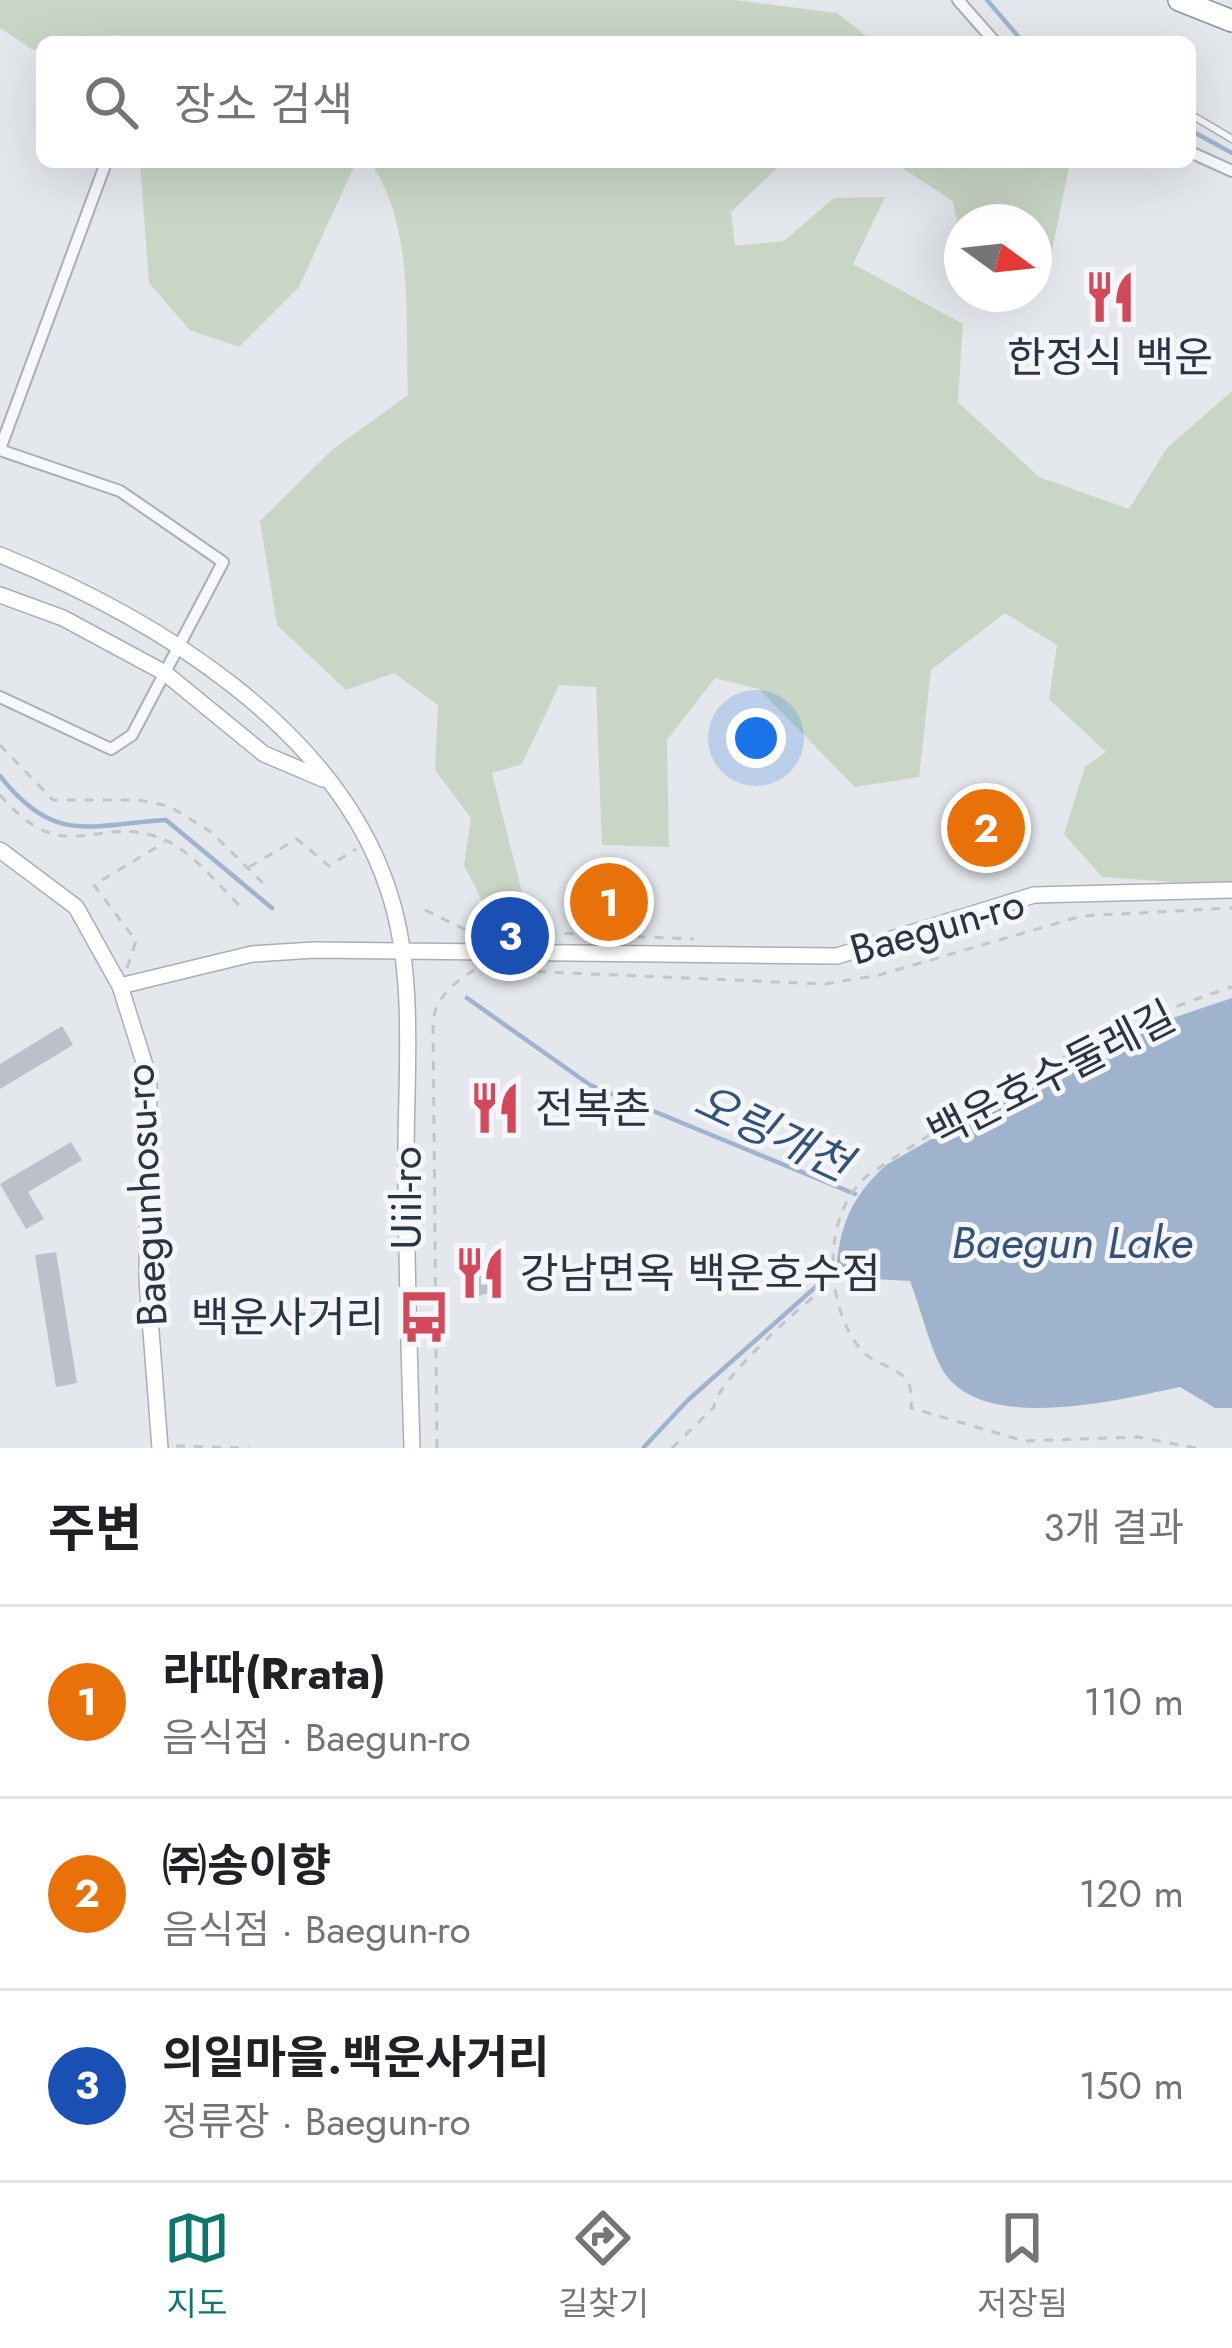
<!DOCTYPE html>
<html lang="ko">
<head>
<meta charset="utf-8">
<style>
	body { margin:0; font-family:Jost,"Noto Sans KR",sans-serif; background:#f6f6f6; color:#202124 }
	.compass { position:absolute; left:944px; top:204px; width:108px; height:108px; border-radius:50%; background:#fff; box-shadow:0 12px 48px #0002; rotate:105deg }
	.you { position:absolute; left:756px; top:738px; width:42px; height:42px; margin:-30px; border:9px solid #fff; border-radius:50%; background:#1a73e8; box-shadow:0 0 0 18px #1a73e833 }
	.badge { display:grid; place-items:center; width:78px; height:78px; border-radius:50%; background:#0f766e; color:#fff; font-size:39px; font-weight:700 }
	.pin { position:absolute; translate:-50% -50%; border:6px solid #fff; box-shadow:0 3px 12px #0006 }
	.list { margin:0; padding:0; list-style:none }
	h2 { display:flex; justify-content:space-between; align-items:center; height:156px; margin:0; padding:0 48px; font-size:51px }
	h2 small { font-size:39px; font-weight:400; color:#757577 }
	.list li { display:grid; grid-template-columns:78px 1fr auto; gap:36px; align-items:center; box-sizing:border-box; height:192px; padding:0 48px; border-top:3px solid #e0e0e0 }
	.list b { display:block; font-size:45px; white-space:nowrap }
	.list p { margin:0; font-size:39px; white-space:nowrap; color:#757577 }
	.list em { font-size:39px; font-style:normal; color:#757577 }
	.icon { flex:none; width:66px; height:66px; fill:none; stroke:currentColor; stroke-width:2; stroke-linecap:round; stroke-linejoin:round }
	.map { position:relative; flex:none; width:1232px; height:1448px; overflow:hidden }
	.search { position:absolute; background:#fff; box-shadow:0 12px 48px #0002; left:36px; right:36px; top:36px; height:132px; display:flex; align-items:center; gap:30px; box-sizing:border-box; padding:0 42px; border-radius:18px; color:#757577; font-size:45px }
	.sheet { height:732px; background:#fff }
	nav { display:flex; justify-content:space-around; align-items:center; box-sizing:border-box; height:168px; border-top:3px solid #e0e0e0; background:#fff; font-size:33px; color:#757577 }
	nav a { display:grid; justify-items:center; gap:6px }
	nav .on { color:#0f766e }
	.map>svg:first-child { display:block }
	.green { fill:#c9d6c5 }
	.water { fill:#9fb4cc }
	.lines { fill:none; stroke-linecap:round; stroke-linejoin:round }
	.stream { stroke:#9fb4cc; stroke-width:4.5 }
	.building { fill:#bbc0ca }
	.lane-casing { stroke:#a9aeb7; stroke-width:9 }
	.street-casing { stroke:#a9aeb7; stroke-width:14 }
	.secondary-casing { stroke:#a9aeb7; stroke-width:18 }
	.highway-casing { stroke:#8b94a3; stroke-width:24 }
	.path { stroke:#c2c5cb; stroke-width:3; stroke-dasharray:9 9; stroke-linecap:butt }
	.lane { stroke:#f7f8fa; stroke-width:6 }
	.street { stroke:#f7f8fa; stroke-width:10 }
	.secondary { stroke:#fff; stroke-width:15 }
	.highway { stroke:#fff; stroke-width:21 }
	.labels { text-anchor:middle; stroke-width:10; stroke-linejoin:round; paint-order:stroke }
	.poi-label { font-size:42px; fill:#2b3445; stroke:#f4f6f9; text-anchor:start }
	.street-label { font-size:42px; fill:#2b3445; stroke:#f4f6f9 }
	.water-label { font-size:45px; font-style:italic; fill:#34527a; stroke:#f4f6f9 }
</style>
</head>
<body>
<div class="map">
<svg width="1232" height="1448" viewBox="0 0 1232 1448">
	<rect width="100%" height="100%" fill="#e4e7ec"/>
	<path class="green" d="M 0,0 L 735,0 L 837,13 L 874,42 L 121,42 L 117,35 L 42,42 L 42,49 L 33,50 L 0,28 Z
		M 140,162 L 356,162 L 299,287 L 239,347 L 190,330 L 149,283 Z
		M 370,162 L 783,162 L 731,212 L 735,246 L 784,241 L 834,198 L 885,197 L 853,264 L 963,324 L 958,402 L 1039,477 L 1129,509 L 1167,448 L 1232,391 L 1232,886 L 1102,877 L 1064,834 L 1085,767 L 1106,752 L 1049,699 L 1057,645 L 1005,613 L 931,670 L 919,777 L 855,787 L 759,689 L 715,678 L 667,740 L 669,847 L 602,845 L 596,687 L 559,685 L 522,764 L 492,773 L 525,904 L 488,912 L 464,865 L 471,818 L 435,770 L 438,705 L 394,673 L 346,690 L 277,625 L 260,521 L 332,450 L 408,395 C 405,320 415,226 370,162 Z
		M 893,162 L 1070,162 L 1047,275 L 1034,277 L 1034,222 L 962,222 L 962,245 L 953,201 Z"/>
	<path class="water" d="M 1232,998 L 1232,1408 L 1215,1408 L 1180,1387 C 1118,1400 980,1435 942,1369 C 928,1343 921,1309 910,1281 L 836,1277 C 838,1229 850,1198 886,1165 L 1101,1042 Z"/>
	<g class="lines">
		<path class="stream" d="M 987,0 L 1023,42
			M 1190,130 L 1232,153
			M 0,776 C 54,845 88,825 166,820 L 272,908
			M 467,998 L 590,1085 L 855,1194
			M 644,1447 L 688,1400 L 837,1268"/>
	</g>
	<path class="building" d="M 62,1026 L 73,1045 L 0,1089 L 0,1064 Z
		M 71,1142 L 82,1160 L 28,1192 L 44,1219 L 26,1229 L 0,1184 Z
		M 484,1249 L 495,1291 L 475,1297 L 465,1254 Z
		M 56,1252 L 77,1383 L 56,1387 L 35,1255 Z"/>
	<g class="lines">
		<g class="lane-casing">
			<path id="lane" d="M 1190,114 L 1232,139"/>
		</g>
		<g class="street-casing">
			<path id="street" d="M 958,0 L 995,42
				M 1190,152 L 1232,171
				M 0,449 L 104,168
				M 0,450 L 120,491 L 223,562 L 132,735 L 111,749 L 0,697"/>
		</g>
		<g class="secondary-casing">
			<path id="secondary" d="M 0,555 C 151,616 336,726 389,892 C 416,974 406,1071 406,1155 C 406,1253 409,1350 412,1448
				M 0,595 L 63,618 L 165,673 L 264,754 L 323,779
				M 0,850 L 76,907 L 120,986 L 149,1078 L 147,1279 L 160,1448
				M 120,986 L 252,954 L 314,950 L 837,956 L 1034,895 L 1232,890"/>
		</g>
		<g class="highway-casing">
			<path id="highway" d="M 1179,0 L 1232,21"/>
		</g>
		<path class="path" d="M 0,745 L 53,800 L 138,800 L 169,806 L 211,832 L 269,889
			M 0,795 C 68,874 97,810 165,840 C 194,853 221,888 244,910
			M 249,867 L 297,839 L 329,866 L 356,849
			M 425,910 L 464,929 L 694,939
			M 127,968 L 136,941 L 94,885 L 165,842
			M 176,1446 L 249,1448
			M 437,1448 L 433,1022 C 435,997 456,981 476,969 L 825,984 L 879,975 L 1082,916 L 1232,908
			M 672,1448 L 714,1407 C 714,1384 809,1296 832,1284
			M 1196,1448 L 1138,1437 L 1024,1441 L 911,1408 C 917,1364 878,1370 861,1350 C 824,1305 821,1214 868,1175 C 981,1100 1102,1028 1232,987"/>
		<use href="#lane" class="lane"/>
		<use href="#street" class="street"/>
		<use href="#secondary" class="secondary"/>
		<use href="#highway" class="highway"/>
	</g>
	<defs>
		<g id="restaurant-bare" transform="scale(4.14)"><path d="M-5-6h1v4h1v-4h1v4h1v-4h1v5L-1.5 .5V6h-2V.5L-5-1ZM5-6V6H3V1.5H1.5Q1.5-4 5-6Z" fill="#d1495b" stroke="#f4f6f9" stroke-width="2.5" paint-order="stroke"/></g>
		<g id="bus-bare" transform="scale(4.14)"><path d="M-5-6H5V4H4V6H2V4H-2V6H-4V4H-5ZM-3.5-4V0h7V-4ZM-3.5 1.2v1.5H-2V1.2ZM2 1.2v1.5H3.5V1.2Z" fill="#d1495b" stroke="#f4f6f9" stroke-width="2.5" paint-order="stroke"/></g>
	</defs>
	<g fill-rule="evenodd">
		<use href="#restaurant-bare" x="1110" y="297"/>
		<use href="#restaurant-bare" x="495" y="1108"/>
		<use href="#restaurant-bare" x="480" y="1273"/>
		<use href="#bus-bare" x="424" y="1317"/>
	</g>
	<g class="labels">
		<g class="poi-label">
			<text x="1110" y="372" text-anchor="middle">한정식 백운</text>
			<text x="535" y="1123">전복촌</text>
			<text x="520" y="1288">강남면옥 백운호수점</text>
			<text x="384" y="1332" text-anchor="end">백운사거리</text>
		</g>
		<g class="street-label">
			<text transform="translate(937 926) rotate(-16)" y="15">Baegun-ro</text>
			<text transform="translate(1051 1074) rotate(-27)" y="15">백운호수둘레길</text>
			<text transform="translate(145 1195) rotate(-93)" y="15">Baegunhosu-ro</text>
			<text transform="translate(406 1198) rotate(-90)" y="15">Uiil-ro</text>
		</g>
		<g class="water-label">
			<text transform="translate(773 1132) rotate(25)" y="16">오링개천</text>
			<text x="1072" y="1258">Baegun Lake</text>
		</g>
	</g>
</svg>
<svg class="compass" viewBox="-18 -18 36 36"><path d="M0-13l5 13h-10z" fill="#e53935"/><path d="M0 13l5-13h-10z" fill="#757577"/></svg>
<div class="you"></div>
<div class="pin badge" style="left:609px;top:902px;background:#e8710a">1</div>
<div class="pin badge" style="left:986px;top:828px;background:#e8710a">2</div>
<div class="pin badge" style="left:510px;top:936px;background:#1a4fb4">3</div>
<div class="search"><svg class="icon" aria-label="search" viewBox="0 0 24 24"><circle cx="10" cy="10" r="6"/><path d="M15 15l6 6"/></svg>장소 검색</div>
</div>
<section class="sheet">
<h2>주변<small>3개 결과</small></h2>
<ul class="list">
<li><span class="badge" style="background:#e8710a">1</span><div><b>라따(Rrata)</b><p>음식점 · Baegun-ro</p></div><em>110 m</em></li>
<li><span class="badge" style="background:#e8710a">2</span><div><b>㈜송이향</b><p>음식점 · Baegun-ro</p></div><em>120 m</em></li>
<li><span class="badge" style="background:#1a4fb4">3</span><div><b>의일마을.백운사거리</b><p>정류장 · Baegun-ro</p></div><em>150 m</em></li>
</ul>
</section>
<nav>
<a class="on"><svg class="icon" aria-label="map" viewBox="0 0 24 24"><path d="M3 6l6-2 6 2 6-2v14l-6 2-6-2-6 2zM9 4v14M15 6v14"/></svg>지도</a>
<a><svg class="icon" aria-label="directions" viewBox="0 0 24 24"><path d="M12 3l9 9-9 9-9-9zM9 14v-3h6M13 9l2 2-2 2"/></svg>길찾기</a>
<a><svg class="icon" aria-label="saved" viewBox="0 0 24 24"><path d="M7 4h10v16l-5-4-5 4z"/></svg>저장됨</a>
</nav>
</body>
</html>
